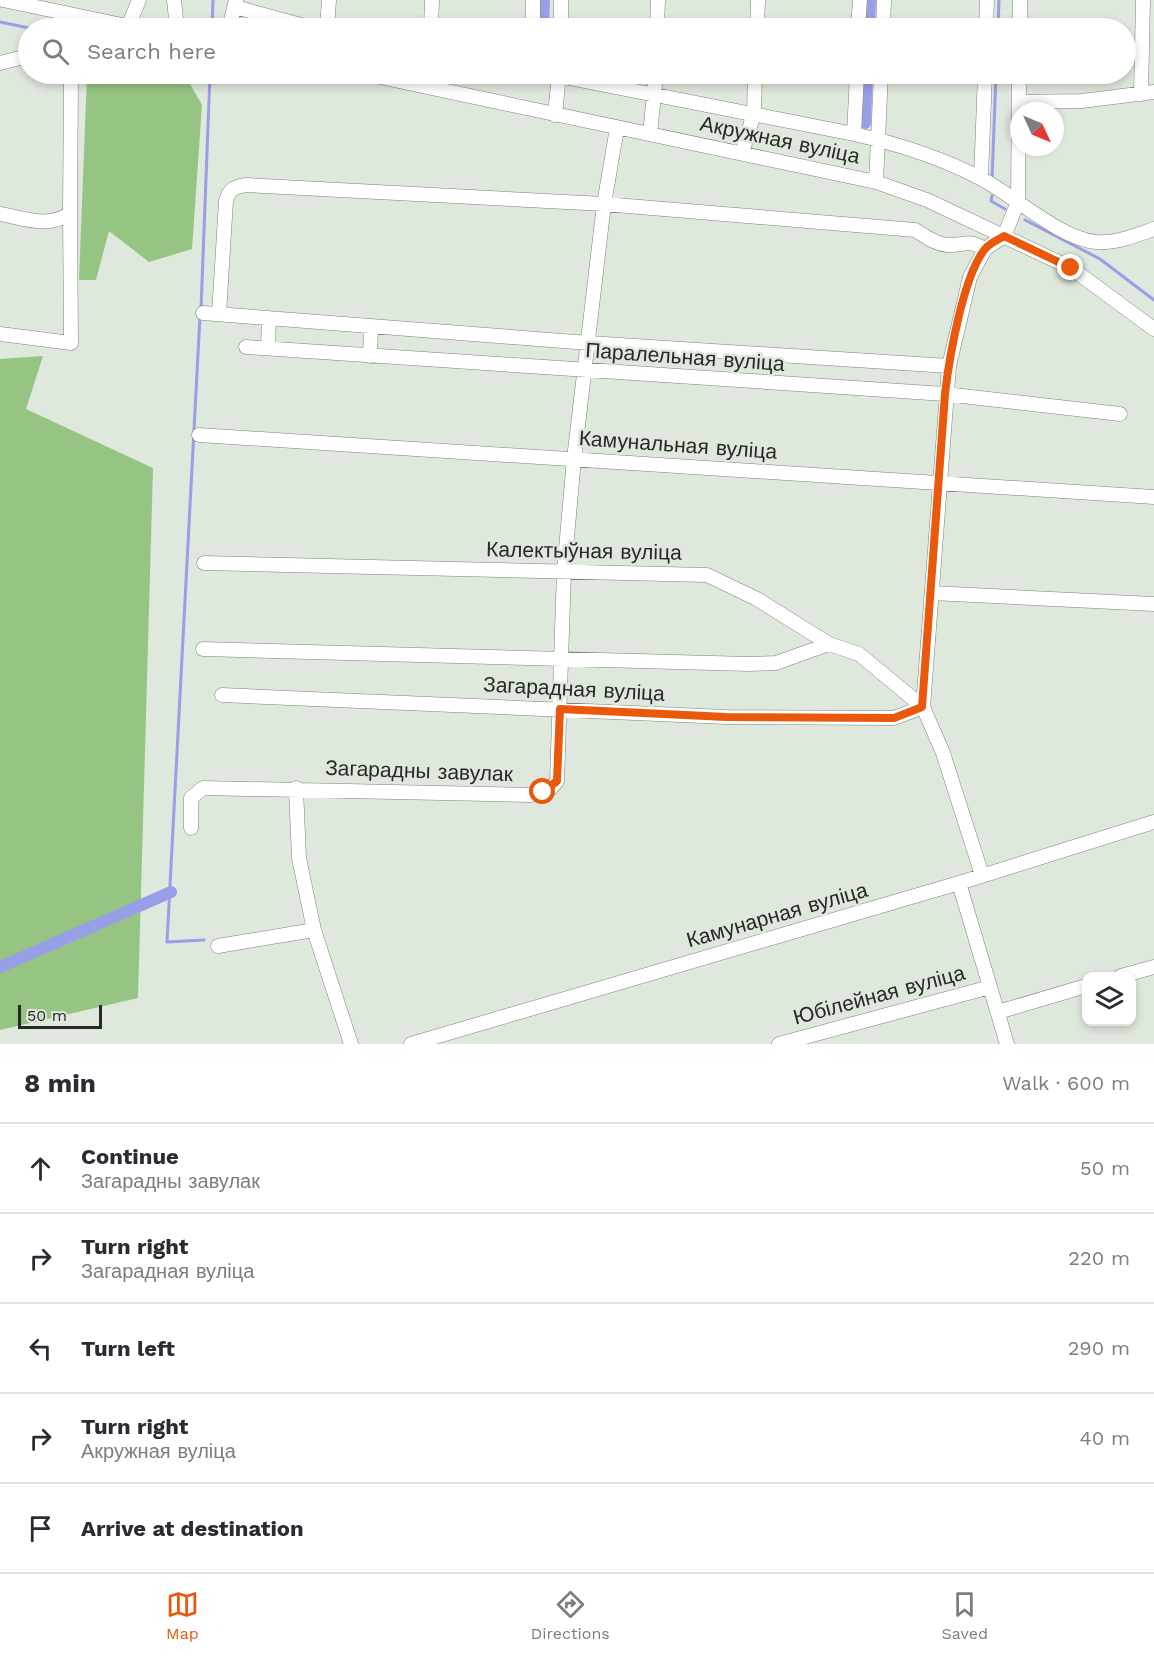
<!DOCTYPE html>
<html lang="en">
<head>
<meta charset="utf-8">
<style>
	body { margin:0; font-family:"Work Sans",sans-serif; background:#f7f7f7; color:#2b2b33 }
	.controls { position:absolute; right:18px; bottom:18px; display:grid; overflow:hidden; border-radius:12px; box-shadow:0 3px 9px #0003 }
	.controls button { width:54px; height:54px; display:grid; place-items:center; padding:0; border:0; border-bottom:2px solid #e1e1e2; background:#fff; color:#2b2b33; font:30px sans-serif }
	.compass { position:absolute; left:1010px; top:102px; width:54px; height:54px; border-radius:50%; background:#fff; box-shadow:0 3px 9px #0003; rotate:134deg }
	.scale { position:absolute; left:18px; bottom:15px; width:84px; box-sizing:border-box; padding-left:6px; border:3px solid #262925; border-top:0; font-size:16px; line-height:21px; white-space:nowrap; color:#262925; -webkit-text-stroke:4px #dfe8dc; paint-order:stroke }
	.stop { position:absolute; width:18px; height:18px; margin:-14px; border:4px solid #ea580c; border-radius:50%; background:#fff }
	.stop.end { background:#ea580c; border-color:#fff; box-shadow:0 2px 6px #0008 }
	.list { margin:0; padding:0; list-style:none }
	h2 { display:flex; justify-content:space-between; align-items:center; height:78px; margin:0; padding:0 24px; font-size:26px }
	h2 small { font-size:20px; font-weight:400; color:#7c7c81 }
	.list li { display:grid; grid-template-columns:39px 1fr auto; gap:18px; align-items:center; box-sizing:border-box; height:90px; padding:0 24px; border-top:2px solid #e1e1e2 }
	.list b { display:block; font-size:22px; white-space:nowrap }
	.list p { margin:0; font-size:20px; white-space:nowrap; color:#7c7c81 }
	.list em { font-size:20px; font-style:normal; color:#7c7c81 }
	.icon { flex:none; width:33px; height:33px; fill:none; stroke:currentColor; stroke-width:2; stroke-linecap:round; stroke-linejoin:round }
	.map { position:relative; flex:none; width:1154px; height:1044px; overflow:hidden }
	.search { position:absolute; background:#fff; box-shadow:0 3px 9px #0003; left:18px; right:18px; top:18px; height:66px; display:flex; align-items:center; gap:15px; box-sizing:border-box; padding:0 21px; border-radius:33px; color:#7c7c81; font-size:22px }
	.sheet { height:528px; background:#fff }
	nav { display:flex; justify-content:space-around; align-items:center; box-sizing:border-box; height:84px; border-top:2px solid #e1e1e2; background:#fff; font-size:16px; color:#7c7c81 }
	nav a { display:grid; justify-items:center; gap:3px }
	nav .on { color:#ea580c }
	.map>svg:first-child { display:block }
	.green { fill:#96c583 }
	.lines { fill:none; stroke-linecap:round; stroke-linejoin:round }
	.stream { stroke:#989fe7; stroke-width:3 }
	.canal { stroke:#989fe7; stroke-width:12 }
	.minor-casing { stroke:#7b8379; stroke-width:15 }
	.minor { stroke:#fff; stroke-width:14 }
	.route { stroke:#ea580c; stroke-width:8 }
	.labels { text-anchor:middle; stroke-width:5; stroke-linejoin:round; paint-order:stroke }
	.street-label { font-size:21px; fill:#262925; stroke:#dfe8dc }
</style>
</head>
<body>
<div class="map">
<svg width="1154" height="1044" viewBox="0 0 1154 1044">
	<rect width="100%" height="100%" fill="#dfe8dc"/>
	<path class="green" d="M 87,74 L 165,74 L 187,79 L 202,105 L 192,249 L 149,262 L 109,231 L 96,280 L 79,280 Z
		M 43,356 L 26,409 L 153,468 L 138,998 L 0,1030 L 0,359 Z"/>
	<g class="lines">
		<path class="stream" d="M 0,22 L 29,28
			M 238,22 L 264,28
			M 212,28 L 213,0
			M 998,28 L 999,0
			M 478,74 L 549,82
			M 992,179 L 996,74
			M 992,196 L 991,201 L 1005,209
			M 1025,220 L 1100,259 L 1154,300
			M 201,309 L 210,74
			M 200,316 L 167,942 L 204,940"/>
		<path class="canal" d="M 543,28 L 544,0
			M 869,28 L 870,0
			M 865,123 L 867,74
			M 0,967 L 171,892"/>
		<g class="minor-casing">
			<path id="minor" d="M 3,0 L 136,28
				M 174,0 L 177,28
				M 235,7 L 312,28
				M 128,27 L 139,0
				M 229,28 L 236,0
				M 327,28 L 329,0
				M 431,28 L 432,0
				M 533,28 L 533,0
				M 561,28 L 561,0
				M 657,28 L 658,0
				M 757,28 L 758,0
				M 858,28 L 860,0
				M 883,28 L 884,0
				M 986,28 L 987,0
				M 1020,28 L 1020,0
				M 0,63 L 28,56
				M 366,74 L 876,182 L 927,200 L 1071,268 L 1154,329
				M 549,74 L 854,134
				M 857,74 L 854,134 C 898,144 940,157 980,178 C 1012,194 1060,239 1096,242 C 1115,244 1136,235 1154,229
				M 1141,94 L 1143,0
				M 1019,102 L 1082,101 L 1154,92
				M 555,115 L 559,74
				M 650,134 L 656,74
				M 742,153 L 754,113 L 755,74
				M 981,178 L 985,74
				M 876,182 L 881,74
				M 0,214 C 24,218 49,229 70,213 L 71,74
				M 203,313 L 589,343 L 949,366
				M 219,314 L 226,201 C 229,189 234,187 246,185 L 604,204 L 915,230 C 925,236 935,244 947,245 C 966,246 965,238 985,249
				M 0,334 L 71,343 L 70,213
				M 246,347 L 945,394 L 1120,414
				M 268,348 L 269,318
				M 370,356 L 371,326
				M 199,435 L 1154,497
				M 204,563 L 707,575 L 757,599 L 829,644 L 859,654 L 923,707
				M 932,593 L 1154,604
				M 203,649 L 749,664 L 776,663 L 829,644
				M 222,695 L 726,717 L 894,718 L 923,707
				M 296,788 L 299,858 L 314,930 L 351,1044
				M 191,828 L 191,798 L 203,788 L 532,795 L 551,788 L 557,781 L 564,571 L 574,459 L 604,204 L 617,128
				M 982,875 L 943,753 L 923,707 L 949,366 L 970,277 L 985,249 L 1004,236 L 1018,202 L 1019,74
				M 959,883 L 1007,1044
				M 218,946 L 314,930
				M 1121,976 L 1154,967
				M 998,1012 L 1086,986
				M 411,1044 L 959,883 L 1154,822
				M 779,1044 L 990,987"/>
		</g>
		<use href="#minor" class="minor"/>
	</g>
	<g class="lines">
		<path class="route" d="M 543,792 L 557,781 L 560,709 L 726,717 L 894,718 L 922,707 L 945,394 C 949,359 963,276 985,249 C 990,243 998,240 1004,236 L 1071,268"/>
	</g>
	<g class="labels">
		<g class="street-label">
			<text transform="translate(780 140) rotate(12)" y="7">Акружная вуліца</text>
			<text transform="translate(685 357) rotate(4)" y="7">Паралельная вуліца</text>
			<text transform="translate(678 445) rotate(4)" y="7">Камунальная вуліца</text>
			<text transform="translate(584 551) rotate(1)" y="7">Калектыўная вуліца</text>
			<text transform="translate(574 689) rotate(3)" y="7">Загарадная вуліца</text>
			<text transform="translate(419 771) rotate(2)" y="7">Загарадны завулак</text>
			<text transform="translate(777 915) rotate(-16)" y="7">Камунарная вуліца</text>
			<text transform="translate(879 995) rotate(-15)" y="7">Юбілейная вуліца</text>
		</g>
	</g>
</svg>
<div class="controls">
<button><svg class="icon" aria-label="layers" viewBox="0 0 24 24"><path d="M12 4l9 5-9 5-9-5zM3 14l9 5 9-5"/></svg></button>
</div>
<svg class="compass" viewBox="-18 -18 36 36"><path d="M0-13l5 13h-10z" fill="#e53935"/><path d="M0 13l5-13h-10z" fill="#7c7c81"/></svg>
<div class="scale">50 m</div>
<div class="stop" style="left:543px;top:792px"></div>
<div class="stop end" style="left:1071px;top:268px"></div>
<div class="search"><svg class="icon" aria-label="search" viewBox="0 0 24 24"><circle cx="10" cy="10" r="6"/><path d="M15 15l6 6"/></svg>Search here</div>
</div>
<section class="sheet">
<h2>8 min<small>Walk · 600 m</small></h2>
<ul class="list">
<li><svg class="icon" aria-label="ahead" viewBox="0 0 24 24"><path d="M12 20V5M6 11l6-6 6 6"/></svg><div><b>Continue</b><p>Загарадны завулак</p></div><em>50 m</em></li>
<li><svg class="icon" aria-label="right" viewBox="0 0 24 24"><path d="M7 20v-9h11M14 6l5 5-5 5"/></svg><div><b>Turn right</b><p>Загарадная вуліца</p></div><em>220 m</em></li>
<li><svg class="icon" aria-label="left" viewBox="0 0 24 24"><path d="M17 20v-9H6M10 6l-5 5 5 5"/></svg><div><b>Turn left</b></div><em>290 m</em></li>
<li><svg class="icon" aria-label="right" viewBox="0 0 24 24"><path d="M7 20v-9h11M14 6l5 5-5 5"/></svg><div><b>Turn right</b><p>Акружная вуліца</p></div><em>40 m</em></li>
<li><svg class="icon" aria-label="arrive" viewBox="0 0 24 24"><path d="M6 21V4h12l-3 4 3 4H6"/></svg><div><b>Arrive at destination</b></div></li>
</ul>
</section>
<nav>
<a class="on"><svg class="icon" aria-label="map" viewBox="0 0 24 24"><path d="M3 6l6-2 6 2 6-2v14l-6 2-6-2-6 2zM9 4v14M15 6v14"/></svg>Map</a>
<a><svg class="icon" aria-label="directions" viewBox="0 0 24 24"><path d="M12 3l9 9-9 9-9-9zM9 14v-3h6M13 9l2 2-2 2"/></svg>Directions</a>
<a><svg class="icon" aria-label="saved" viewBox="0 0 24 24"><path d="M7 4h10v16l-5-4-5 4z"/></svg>Saved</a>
</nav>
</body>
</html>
